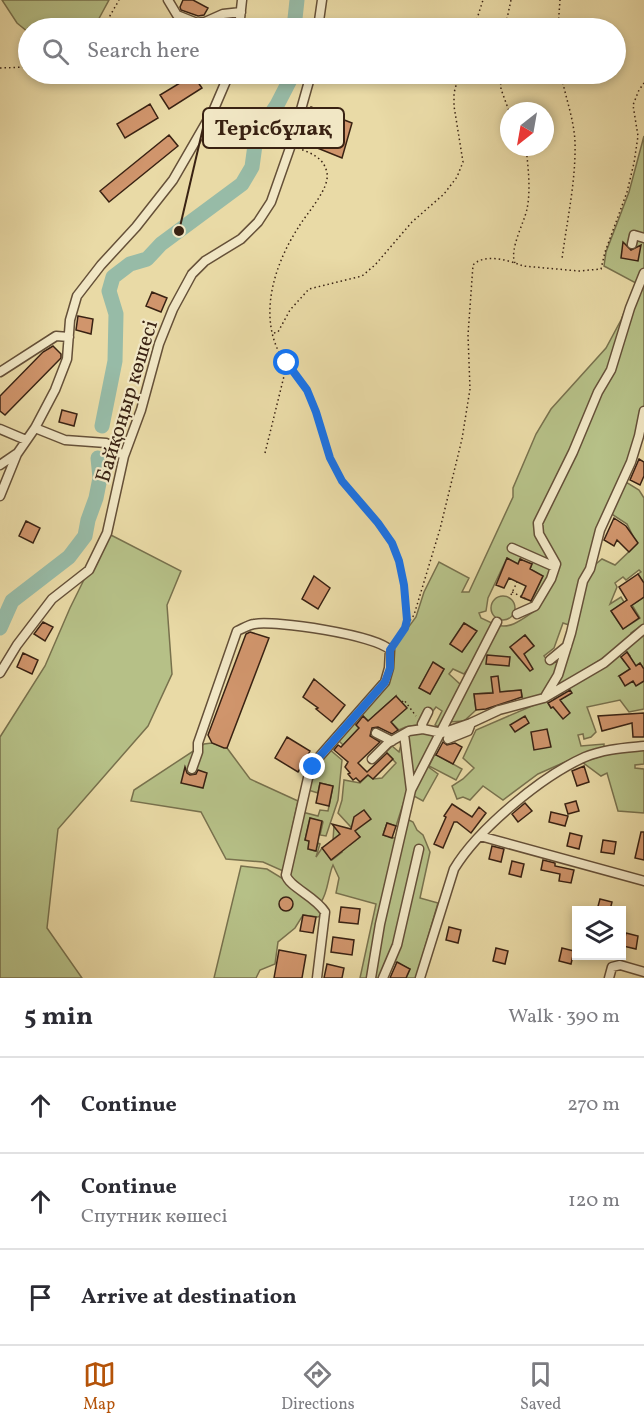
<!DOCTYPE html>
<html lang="en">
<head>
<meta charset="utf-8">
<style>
	body { margin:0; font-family:Vollkorn,serif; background:#f2f2f3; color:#2b2b33 }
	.controls { position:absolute; right:18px; bottom:18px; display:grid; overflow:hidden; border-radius:0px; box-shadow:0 3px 9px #0003 }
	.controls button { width:54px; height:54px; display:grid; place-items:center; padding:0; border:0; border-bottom:2px solid #e1e1e2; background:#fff; color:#2b2b33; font:30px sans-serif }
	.compass { position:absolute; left:500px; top:102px; width:54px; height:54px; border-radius:50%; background:#fff; box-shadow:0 3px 9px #0003; rotate:211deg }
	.stop { position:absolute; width:18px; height:18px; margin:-14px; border:4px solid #1a73e8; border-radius:50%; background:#fff }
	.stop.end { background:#1a73e8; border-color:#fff; box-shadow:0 2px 6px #0008 }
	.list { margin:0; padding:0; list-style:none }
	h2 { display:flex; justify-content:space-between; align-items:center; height:78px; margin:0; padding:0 24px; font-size:26px }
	h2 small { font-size:20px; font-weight:400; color:#7c7c81 }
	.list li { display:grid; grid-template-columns:39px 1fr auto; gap:18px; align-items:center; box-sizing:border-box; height:96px; padding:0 24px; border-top:2px solid #e1e1e2 }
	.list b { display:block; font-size:22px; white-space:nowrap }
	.list p { margin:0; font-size:20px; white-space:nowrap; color:#7c7c81 }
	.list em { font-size:20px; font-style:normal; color:#7c7c81 }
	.icon { flex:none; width:33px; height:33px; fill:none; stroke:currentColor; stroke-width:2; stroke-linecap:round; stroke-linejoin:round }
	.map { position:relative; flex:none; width:644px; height:978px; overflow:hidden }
	.search { position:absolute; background:#fff; box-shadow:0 3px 9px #0003; left:18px; right:18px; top:18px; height:66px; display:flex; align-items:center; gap:15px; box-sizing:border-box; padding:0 21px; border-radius:33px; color:#7c7c81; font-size:22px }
	.sheet { height:366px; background:#fff }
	nav { display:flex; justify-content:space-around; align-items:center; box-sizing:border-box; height:84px; border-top:2px solid #e1e1e2; background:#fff; font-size:16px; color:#7c7c81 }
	nav a { display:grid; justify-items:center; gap:3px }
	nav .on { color:#b45309 }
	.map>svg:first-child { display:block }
	.green { fill:#b6c087; stroke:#78714d; stroke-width:1.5; fill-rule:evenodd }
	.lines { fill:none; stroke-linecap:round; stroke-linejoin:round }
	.river { stroke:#97bba7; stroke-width:15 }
	.building { fill:#d0956c; stroke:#392213; stroke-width:1.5 }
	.minor-casing { stroke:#655038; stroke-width:11 }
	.path { stroke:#392213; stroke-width:1.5; stroke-dasharray:1.5 3; stroke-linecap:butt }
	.minor { stroke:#f1e7c5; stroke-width:8 }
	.route { stroke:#1a73e8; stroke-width:8 }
	.labels { text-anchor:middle; stroke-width:4.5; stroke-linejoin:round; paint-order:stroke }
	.street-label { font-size:21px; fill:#392213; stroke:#f1e7c5 }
	.leader { fill:none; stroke:#392213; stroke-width:2 }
	.callout-dot { fill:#392213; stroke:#f1e7c5; stroke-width:2 }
	.callout { fill:#f1e7c5; stroke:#392213; stroke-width:2 }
	.callout-label { font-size:22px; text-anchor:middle; font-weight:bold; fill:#392213 }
</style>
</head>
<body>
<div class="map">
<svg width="644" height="978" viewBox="0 0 644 978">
	<rect width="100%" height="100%" fill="#e9daa6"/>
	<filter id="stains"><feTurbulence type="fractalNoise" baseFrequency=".00333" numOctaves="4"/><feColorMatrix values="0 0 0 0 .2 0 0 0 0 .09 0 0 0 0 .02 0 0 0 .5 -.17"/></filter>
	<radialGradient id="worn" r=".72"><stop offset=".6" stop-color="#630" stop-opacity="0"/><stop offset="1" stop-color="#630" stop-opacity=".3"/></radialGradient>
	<path class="green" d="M 2,0 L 109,0 L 96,24 L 87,28 L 28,28 L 28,32 L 17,23 Z
		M 644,136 L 644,411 L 639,436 L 600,530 L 591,568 L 602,559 L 615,565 L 637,544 L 627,524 L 610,513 L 626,482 L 639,490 L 644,498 L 644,583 L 638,574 L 641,572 L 639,570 L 626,580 L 623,577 L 615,583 L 617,587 L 610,604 L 621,597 L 624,602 L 611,611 L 623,629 L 640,618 L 632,605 L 644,597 L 644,624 L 631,633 L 630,641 L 551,691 L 561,673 L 569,625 L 563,623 L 554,648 L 544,656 L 550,664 L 560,656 L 561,660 L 546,693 L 523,701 L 521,690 L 474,694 L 476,710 L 464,721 L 449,722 L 497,625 C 511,630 525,617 536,610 L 536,603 L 531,601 L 543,576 L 530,569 L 534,559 L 523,554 L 518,564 L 507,558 L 488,598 L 486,611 L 479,613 L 481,618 L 492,623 L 472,663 L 464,674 L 453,669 L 449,674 L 461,685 L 441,728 L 435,725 L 442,711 L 436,707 C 431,713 427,722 418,725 C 410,727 408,725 399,730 L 391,722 L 396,696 L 375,715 L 371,724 L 375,728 L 363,739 L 356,732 L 343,745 L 337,739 L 353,721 L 359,728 L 371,723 L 361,714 L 375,699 L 393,648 L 416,617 L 424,592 L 439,562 L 469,578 L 462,592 L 469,592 L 513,497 L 513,488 L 536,434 L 551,409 L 606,348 L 621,320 L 636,283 L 604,266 L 606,252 L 629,192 ZM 464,623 L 476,631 L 462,652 L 450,644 ZM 525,635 L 534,646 L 519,658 L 510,647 ZM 433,663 L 444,669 L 430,694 L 419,688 Z
		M 107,533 L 181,571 L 167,605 L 172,674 L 148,726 L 58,829 L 47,928 L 82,978 L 0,978 L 0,737 L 45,666 L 70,608 Z
		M491 608a12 12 0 1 1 24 0a12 12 0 1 1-24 0Z
		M 644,633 L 644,669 L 640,663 L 619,676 L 638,678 L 644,681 L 644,709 L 629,712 L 620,700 L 587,707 L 596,732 L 591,737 L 584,739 L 583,734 L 578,735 L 581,746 L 604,744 L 604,749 L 583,754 L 538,774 L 503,800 L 483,786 L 470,800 L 463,797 L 457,799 L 452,786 L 463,779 L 474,768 L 463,758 L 476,730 L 546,700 L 551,708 L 558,704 L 553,695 L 560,690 L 565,697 L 571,693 L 567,686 L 618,653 L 624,661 L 630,656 L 624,649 Z
		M 423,732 L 439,735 L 405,798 L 396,826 L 387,823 L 383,835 L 402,840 L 405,818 L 413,822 L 417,830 L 423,835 L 430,852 L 420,898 L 438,903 L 416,978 L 406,978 L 410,969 L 395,962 L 387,978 L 360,978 L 376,904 L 336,893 L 339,878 L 333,865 C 328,876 328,893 321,902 L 290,878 L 302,812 L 318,816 L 320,810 L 328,811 L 333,786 L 320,783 L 318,793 L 308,790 L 310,779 L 329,749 L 342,760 L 338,800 L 326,836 L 320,835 L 323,822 L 310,818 L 305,840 L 309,841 L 308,849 L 315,851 L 318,843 L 320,844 L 316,857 L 322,848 L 332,860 L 342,852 L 333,840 L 334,826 L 350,845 L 360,837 L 338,813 L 342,800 L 344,780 L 360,783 L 368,775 L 373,779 L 382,778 L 396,763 L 386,752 L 392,746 L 399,752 L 404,734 Z
		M 212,743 L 227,748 L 250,779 L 298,801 L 283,871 L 263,862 L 226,859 L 201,812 L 131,801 L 134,790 L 204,744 Z
		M 644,748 L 644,764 L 635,765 L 635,768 L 644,769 L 644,813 L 618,811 L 607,773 L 601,776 L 582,762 L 618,751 Z
		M 435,754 L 462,769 L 456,780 L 429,766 Z
		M 427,766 L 438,774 L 423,801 L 412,795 Z
		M 241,866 L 267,869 L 290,883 L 325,912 L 318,917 L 303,915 L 295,928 L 278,942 L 275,964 L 260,970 L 256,978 L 214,978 Z"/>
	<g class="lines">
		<path class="river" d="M 294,28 L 297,0
			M 102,426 L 115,361 L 116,314 L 109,291 L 113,277 L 130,264 L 147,259 L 161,244 L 242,184 L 252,167 L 255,145 L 264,124 L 277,105 L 293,74
			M 0,628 L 12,601 L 69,557 L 85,536 L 88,520 L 96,498 L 100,478 L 98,458"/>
	</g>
	<path class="building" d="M 183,0 L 193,0 L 208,8 L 204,15 L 198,16 L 181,10 L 180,7 Z
		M 193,75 L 202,88 L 169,109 L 160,95 Z
		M 150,104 L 158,118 L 125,138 L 117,124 Z
		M 311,107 L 352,123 L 342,158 L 300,141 Z
		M 169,135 L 178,146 L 109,202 L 100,191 Z
		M 623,242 L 631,250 L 641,245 L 638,261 L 621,258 Z
		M 152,292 L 167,298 L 161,312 L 146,306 Z
		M 78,316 L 93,319 L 91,334 L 76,330 Z
		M 53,346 L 61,354 L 61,358 L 5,415 L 0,411 L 0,396 L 43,352 Z
		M 62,410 L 77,414 L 74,426 L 59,422 Z
		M 639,459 L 644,462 L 644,476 L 640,485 L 630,480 Z
		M 614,518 L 626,526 L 638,543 L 629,552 L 617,540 L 614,546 L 604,540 Z
		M 26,521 L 40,528 L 33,543 L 19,536 Z
		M 507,558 L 518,564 L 520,559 L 532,564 L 530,569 L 543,576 L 531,601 L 521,597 L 526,586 L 509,578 L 504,588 L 496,585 Z
		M 638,574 L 644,583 L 644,597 L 631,606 L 639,618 L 623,629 L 611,611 L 627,600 L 619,587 Z
		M 314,576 L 330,588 L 318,609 L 302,599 Z
		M 43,622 L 53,627 L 45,641 L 34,634 Z
		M 464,623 L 477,631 L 462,652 L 450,644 Z
		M 250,632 L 269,638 L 227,748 L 224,748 L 212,743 L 208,735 L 246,634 Z
		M 525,635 L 534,646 L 524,654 L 533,669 L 530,671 L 510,647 Z
		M 627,652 L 636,666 L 640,663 L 644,669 L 644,681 L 636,686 L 633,681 L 625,686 L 619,676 L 630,669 L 621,657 Z
		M 23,653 L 38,660 L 32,674 L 17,667 Z
		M 487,655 L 510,657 L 509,666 L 486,664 Z
		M 433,662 L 444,669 L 430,694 L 419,688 Z
		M 498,676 L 500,692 L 521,690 L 522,697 L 486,709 L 476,710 L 474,694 L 493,693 L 491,677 Z
		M 314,679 L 345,705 L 332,722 L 316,709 L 318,708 L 303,697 Z
		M 570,690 L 572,693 L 560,700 L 570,713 L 563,719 L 553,707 L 551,708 L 548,703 Z
		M 396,696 L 407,708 L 391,722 L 398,730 L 392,734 L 378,727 L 372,728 L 370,736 L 380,742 L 358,763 L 367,772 L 387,753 L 393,759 L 373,779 L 368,775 L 360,782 L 356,778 L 353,780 L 348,774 L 350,773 L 345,767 L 348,762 L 334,750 L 338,745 L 341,747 L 359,728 L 356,725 L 363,716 L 368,721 Z
		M 644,713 L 644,737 L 633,737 L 632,723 L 602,731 L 598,716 Z
		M 525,716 L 529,723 L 515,732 L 510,725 Z
		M 547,729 L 551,747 L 534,750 L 531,732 Z
		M 287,737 L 310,751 L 298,772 L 275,758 Z
		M 443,742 L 447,745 L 455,743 L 462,747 L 453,764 L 436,755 Z
		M 584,766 L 589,782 L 577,786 L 572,771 Z
		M 185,767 L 187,773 L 190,775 L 196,774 L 198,770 L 207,773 L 203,788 L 181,783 Z
		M 320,783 L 333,786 L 329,806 L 316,803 Z
		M 576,801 L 579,811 L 568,814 L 565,804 Z
		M 525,803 L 532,811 L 518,822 L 512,814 Z
		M 452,804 L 472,817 L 479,807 L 486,813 L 471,833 L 457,822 L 454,822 L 443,848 L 434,844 L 446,817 L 444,816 Z
		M 364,810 L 371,819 L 355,831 L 360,837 L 331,860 L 322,848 L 340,834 L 332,824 L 351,829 L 354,817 Z
		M 551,812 L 568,816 L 565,826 L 549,822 Z
		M 310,818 L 322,821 L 316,851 L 308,849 L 309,841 L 305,840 Z
		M 387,823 L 396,826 L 392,838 L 383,835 Z
		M 641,832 L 644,832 L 644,860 L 635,858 Z
		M 570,833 L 582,836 L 579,849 L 567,846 Z
		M 603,840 L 616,842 L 614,854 L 601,852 Z
		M 492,846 L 504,849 L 501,862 L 489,859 Z
		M 543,860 L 555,863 L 555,866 L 574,870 L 571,883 L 559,881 L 560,874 L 541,870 Z
		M 512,861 L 524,864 L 521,877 L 509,874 Z
		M279 904a7 7 0 1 1 14 0a7 7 0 1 1-14 0Z
		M 600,899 L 612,902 L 610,910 L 597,910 Z
		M 341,907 L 360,909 L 358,924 L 339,922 Z
		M 303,915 L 316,917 L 313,933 L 300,931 Z
		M 449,927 L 461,930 L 458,943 L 446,940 Z
		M 626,933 L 638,936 L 636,949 L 623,946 Z
		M 333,937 L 354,940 L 352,955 L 331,952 Z
		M 496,948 L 508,951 L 505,964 L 493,961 Z
		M 562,948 L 574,951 L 571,964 L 559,961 Z
		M 279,950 L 306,955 L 302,978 L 274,978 Z
		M 397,962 L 410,969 L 406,978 L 390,978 Z
		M 327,964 L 344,968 L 342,978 L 324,978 Z"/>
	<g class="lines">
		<g class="minor-casing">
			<path id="minor" d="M 168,0 L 177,15 L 197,23 L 205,22 L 223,14 L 241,12
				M 239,28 L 242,0
				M 318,28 L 322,0
				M 632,244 L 634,235 L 644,238
				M 0,372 L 56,336 L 69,337
				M 35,428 L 65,440 L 106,443 L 124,456
				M 0,429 L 26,440
				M 0,465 L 16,454
				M 0,496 L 17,454 L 35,428 L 55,390 L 67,359 L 70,320 L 77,296 L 101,265 L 136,227 L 173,180 L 214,109 L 229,74
				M 512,548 L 555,567
				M 517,614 L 535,606 L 551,579 L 556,564 L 539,534 L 538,523 L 573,452 L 598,392 L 611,370 L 630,308 L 644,273
				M 550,660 L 567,646
				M 0,673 L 17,645 L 52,599 L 89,570 L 107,533 L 124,456 L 141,410 L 159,344 L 173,309 L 192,274 L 205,261 L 241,239 L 258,222 L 271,202 L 291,145 L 311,74
				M 546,695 L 558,675 L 571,633 L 583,581 L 590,569 L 600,530 L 631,462 L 639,436 L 644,411
				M 423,729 L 422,724 L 428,712
				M 376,733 L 392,741
				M 404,734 L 411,790
				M 448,739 L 468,731 L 471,723
				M 372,759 L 388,743 L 409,731 L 423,729 L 442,733 L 471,723 L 499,710 L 544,698 L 604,663 L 644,629
				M 192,769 L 198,752 L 198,743 L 237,631 C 242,629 248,625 254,624 C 275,620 376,635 390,650 L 389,668 L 385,682 L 320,756 L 308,778 L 286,875 C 289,887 315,896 325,912 L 317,978
				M 480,836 L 644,881
				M 371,978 L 380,924 L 411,790 L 497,622
				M 383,978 L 397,945 L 419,849
				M 420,978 L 454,869 C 478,829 542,776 585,757 C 604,749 624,748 644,746
				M 609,978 L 612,967 L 620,965 L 644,972"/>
		</g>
		<path class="path" d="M 103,28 L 119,0
			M 474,28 L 483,0
			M 505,28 L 511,0
			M 558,28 L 560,0
			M 0,68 L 28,67
			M 500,74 L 501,89 L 509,111
			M 561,74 C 565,96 574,119 575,142 C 576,181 567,220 562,259
			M 298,148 C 310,153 324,157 327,173 C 330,189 306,214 298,228 C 276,262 260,309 277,348 C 285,364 301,376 308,392 C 322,421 324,454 342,481 C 357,502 377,519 391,541 C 401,558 411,606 406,625 C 404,632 399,638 394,644
			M 515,263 C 509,250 524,223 527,209 C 531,189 528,167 526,147
			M 274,333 L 278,332 L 290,310 L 309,289 L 362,276 L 375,265 L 412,222 L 444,194 L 457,177 L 463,162 L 454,106 L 454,93 L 459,74
			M 265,453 L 287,364
			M 512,592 L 528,600
			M 511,595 L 517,582
			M 405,628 L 414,615 L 440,529 L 462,439 L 470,389 L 468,335 L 473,265 C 485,253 508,260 523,266 L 579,271 L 601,269 L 605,252 L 627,192 L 634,163 L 638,136 L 633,105 L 639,90 L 644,83
			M 402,702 L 404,700 L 416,716"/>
		<use href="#minor" class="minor"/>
	</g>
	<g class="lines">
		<path class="route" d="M 287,363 L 307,390 L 316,412 L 330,458 L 342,481 L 378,523 L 392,543 L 399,561 L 404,585 L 407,620 L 405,628 L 390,650 L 390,668 L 385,682 L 320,756 L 313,767"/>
	</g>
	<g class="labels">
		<g class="street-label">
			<text transform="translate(126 401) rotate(-73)" y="7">Байқоңыр көшесі</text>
		</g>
	</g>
	<path class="leader" d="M179 231L203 128"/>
	<circle class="callout-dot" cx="179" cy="231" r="6"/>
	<rect class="callout" x="203" y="108" width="141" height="40" rx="6"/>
	<g class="callout-label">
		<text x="273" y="135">Терісбұлақ</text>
	</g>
	<rect width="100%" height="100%" filter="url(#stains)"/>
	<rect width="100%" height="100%" fill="url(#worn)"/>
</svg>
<div class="controls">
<button><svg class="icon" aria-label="layers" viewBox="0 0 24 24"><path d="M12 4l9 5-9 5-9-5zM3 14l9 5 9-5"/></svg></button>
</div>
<svg class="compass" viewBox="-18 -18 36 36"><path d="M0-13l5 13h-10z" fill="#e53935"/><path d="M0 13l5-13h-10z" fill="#7c7c81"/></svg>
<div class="stop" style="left:287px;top:363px"></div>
<div class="stop end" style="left:313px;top:767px"></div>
<div class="search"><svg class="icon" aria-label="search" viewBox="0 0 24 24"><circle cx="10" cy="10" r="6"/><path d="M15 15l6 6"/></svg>Search here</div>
</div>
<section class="sheet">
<h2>5 min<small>Walk · 390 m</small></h2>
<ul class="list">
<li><svg class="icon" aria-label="ahead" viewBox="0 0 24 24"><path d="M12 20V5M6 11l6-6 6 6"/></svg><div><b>Continue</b></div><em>270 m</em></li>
<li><svg class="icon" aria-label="ahead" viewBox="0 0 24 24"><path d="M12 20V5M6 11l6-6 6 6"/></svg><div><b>Continue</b><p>Спутник көшесі</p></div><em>120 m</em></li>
<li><svg class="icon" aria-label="arrive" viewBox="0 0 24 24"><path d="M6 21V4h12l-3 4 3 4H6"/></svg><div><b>Arrive at destination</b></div></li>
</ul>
</section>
<nav>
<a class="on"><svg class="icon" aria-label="map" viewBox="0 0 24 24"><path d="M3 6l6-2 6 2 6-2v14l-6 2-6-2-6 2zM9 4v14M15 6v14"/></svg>Map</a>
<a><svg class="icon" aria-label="directions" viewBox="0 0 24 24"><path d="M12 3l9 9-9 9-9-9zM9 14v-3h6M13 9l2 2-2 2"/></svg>Directions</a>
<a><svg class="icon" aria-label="saved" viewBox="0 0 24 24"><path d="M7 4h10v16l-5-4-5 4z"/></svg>Saved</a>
</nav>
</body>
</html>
